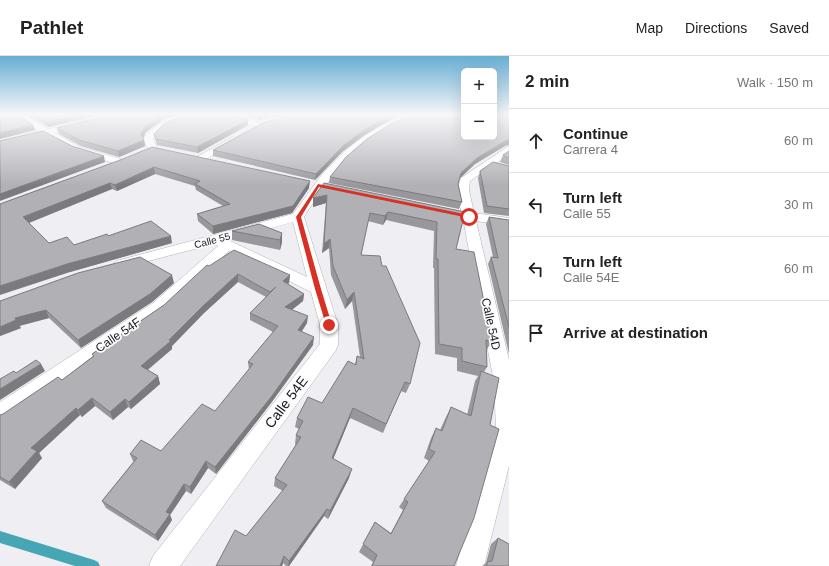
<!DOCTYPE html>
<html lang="en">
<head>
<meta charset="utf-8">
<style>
	body { margin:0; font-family:Arial,sans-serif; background:#f2f2f2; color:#222 }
	.controls { position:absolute; right:12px; top:12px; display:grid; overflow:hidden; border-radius:6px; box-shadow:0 4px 16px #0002 }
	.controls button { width:36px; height:36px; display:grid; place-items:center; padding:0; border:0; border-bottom:1px solid #e0e0e0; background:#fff; color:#222; font:20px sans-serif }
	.stop { position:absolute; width:12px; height:12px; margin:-9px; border:3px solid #d93025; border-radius:50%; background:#fff }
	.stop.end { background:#d93025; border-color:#fff; box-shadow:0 1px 4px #0008 }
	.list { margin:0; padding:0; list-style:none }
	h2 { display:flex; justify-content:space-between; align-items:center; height:52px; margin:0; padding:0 16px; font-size:17px }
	h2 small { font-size:13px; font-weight:400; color:#767676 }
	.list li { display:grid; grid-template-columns:26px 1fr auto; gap:12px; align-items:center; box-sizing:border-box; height:64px; padding:0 16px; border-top:1px solid #e0e0e0 }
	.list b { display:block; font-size:15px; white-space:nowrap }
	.list p { margin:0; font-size:13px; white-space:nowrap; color:#767676 }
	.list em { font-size:13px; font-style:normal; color:#767676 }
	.icon { flex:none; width:22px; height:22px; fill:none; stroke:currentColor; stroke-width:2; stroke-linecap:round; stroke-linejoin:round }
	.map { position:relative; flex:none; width:509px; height:510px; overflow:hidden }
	header { display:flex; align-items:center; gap:24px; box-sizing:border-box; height:56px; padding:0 20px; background:#fff; border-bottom:1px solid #e0e0e0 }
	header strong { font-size:19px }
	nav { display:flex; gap:22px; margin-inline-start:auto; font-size:14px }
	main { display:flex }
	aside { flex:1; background:#fff }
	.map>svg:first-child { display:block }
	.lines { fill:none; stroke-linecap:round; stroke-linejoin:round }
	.stream { fill:#46a6b4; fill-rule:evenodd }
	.street-casing { stroke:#b3b3b8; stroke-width:1 }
	.street { fill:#fff; fill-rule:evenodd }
	.wall { fill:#97979c }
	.shaded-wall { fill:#7b7b7f }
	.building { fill:#b0b0b5; stroke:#7b7b7f }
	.route { fill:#d93025 }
	.labels { text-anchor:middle; stroke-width:3.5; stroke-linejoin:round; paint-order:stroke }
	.far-street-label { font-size:10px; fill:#171719; stroke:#fcfcff }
	.street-label { font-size:12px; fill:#171719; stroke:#fcfcff }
	.near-street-label { font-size:14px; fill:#171719; stroke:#fcfcff }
</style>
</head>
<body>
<header>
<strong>Pathlet</strong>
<nav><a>Map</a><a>Directions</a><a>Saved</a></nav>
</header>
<main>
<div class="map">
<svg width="509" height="510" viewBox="0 0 509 510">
	<rect width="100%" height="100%" fill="#eeeef3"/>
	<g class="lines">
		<path class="stream" d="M 0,475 L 94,504 L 98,506 L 100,510 L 75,510 L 0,487 Z"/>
		<g class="street-casing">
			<path id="street" d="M 15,59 L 24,59 L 48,73 L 106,59 L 119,59 L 118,61 L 55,77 L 80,91 L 124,104 L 125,106 L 120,109 L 74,95 L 45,79 L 0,91 L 0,85 L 39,75 Z
				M 179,59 L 192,59 L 164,72 L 153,83 L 157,92 L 155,94 L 149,94 L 143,83 C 153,70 164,64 179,59 Z
				M 228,59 L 239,59 L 262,67 L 263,69 L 262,71 L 256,71 Z
				M 404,59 L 415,59 C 409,65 386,73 377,79 C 346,100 324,129 304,161 L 338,269 L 338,289 L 336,294 L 180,510 L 149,510 L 153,500 L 320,288 L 320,269 L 311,236 L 229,195 L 165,255 L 8,364 L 0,366 L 0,346 L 153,247 L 218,190 L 214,188 L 121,212 L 116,211 L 114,208 L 116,205 L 293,158 L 323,117 L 346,94 L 372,74 ZM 293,166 L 307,221 L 228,184 Z
				M 233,81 L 236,82 L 238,84 L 236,86 L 204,104 L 200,105 L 195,102 Z
				M 509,90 L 509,98 L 470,125 L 469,134 L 474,157 L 509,162 L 509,170 L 476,165 L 509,304 L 509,410 L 484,510 L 456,510 L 496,373 L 494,326 L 463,163 L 454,162 L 453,159 L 454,156 L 461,155 L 457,134 L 461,122 Z"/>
		</g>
		<use href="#street" class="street"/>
	</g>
	<path class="wall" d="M 26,59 L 101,59 L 48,71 Z
		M 111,59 L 177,59 L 164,63 L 146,76 L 143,82 L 144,84 L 145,90 L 119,101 L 81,90 L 59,78 L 57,72 Z
		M 243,59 L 279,59 L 259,64 Z
		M 397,60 L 363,80 L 342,96 L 315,124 L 213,100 L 213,94 Z
		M 248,69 L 198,97 L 157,89 L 155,83 L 154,78 Z
		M 505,90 L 475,108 L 460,122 L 458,128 L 462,146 L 459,153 L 329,127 L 330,121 Z
		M 509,95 L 509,109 L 500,106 L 503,99 Z
		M 123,103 L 309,132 L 292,157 L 213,178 L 198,165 L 197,158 L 223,150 L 196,134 L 195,130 L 155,118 L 117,135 L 112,133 L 29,167 L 49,187 L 74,189 L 108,180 L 172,187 L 70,216 L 0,148 Z
		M 509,110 L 509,160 L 484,157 L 478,122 L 480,115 Z
		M 313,142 L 465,156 L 456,193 L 492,285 L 486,295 L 487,311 L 484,316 L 454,510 L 371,510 L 373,506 L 359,496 L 375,466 L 391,477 L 403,454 L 399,451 L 429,405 L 424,402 L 431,382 L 436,372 L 440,374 L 446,361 L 451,351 L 467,359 L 475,325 L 478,320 L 457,315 L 457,302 L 435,298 L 434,212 L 433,212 L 434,175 L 386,164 L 383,169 L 368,165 L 361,199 L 410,328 L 406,337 L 401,335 L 383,377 L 350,362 L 333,403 L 349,422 L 328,463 L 324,460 L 289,510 L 286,510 L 283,507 L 282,510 L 216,510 L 246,480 L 283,435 L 274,430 L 275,422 L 296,389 L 295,388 L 296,379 L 299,373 L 295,371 L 297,362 L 322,347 L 355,308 L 357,300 L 360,301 L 352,245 L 345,253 L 331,219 L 329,192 L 322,197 L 326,147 L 313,151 Z
		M 489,161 L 509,164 L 509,298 L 488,208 L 491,201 L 493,201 L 486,168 Z
		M 232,175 L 282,177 L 282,186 L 280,194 L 232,184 Z
		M 209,210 L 290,219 L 289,227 L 287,228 L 304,238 L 303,245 L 292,254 L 307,267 L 302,275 L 313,289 L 271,347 L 216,418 L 208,412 L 191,438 L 186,435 L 170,459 L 172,464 L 158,485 L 106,452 L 102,445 L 134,405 L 133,405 L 130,398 L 161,395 L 215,355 L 249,314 L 248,306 L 273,276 L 250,264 L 250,257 L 266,241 L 238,226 L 204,257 L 172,290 L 172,293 L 148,314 L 158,320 L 160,328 L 131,353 L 128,351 L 113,364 L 95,350 L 82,361 L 80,359 L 39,397 L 42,402 L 15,433 L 0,424 L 0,359 L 3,358 L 62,324 L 93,300 L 92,298 L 164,249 Z
		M 174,227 L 152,246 L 81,292 L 49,262 L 19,270 L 21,272 L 0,280 L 0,245 Z
		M 498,482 L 509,510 L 482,510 L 486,507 L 491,488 Z"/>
	<path class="shaded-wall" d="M 77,59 L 101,59 L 48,71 L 46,66 Z
		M 162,59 L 177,59 L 164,63 L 146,76 L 142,84 L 141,78 L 145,71 Z
		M 259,59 L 279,59 L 259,64 Z
		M 391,59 L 400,59 L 397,60 L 363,80 L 342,96 L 315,124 L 316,118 L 343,90 L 364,74 Z
		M 248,64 L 248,69 L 198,97 L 197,91 Z
		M 33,69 L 35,74 L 0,83 L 0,77 Z
		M 144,84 L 145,90 L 119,101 L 118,95 Z
		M 507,84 L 509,84 L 509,89 L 505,90 L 475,108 L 459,123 L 461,117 L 477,102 Z
		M 104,100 L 105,106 L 0,145 L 0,138 Z
		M 154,111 L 155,118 L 117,135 L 115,129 Z
		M 310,125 L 309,132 L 292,157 L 213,178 L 213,170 Z
		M 110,127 L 112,133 L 26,168 L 23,161 Z
		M 327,139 L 326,147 L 313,151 L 313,142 Z
		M 388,156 L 386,164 L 383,169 L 385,160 Z
		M 282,177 L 282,186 L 280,194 L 280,184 Z
		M 171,180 L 172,187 L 70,216 L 0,239 L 0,230 L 67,208 Z
		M 330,183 L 329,192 L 322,197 L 324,188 Z
		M 238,218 L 238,226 L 204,257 L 172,290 L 172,293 L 143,317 L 141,310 L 169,284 L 203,250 Z
		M 172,219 L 174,227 L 152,246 L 81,292 L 78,284 Z
		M 290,219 L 289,227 L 282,233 L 283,225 Z
		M 354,236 L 352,245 L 345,253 L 347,244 Z
		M 304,238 L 303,245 L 285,259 L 285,251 Z
		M 46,254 L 49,262 L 19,270 L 15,262 Z
		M 308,260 L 307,267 L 298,281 L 298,274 Z
		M 16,264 L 21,272 L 0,280 L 0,271 Z
		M 314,281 L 313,289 L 271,347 L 216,418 L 215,411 Z
		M 41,308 L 45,315 L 0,344 L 0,333 Z
		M 158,320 L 160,328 L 131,353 L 129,346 Z
		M 92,342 L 95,350 L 82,361 L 78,354 Z
		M 125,343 L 128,351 L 113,364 L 110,356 Z
		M 76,352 L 80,359 L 39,397 L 42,402 L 15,433 L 9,426 L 31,392 Z
		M 353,352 L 350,362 L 330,411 L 332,402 Z
		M 206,405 L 208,412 L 191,438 L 190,431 Z
		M 352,413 L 349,422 L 328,463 L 330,455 Z
		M 184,428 L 186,435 L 170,459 L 172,464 L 158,485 L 155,479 L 166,456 Z
		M 327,453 L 324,460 L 289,510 L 288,510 L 289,505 Z
		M 284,500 L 283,507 L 282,510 L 280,510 Z"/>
	<path class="building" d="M 0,59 L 18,59 L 33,69 L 0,77 Z
		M 34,59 L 77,59 L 46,66 Z
		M 111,59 L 162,59 L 145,71 L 141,78 L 144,84 L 118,95 L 79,84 L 57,72 Z
		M 183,59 L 233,59 L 248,64 L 197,91 L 156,83 L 154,78 L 164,68 Z
		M 289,59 L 391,59 L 364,74 L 343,90 L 316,118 L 213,94 L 263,67 Z
		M 412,59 L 464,59 L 464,81 L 494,81 L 494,59 L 509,59 L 509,84 L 507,84 L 477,102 L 461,117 L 458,128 L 462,146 L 330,121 L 346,101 L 367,83 L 391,68 Z
		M 43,75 L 72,90 L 104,100 L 0,138 L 0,85 Z
		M 152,91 L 310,125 L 293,150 L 213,170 L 197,158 L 230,148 L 195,128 L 200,125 L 154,111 L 115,129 L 110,127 L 23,161 L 49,187 L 67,181 L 74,189 L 107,178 L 108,180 L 151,165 L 171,180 L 67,208 L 0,230 L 0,148 L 123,103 Z
		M 509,95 L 509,102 L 503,99 Z
		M 493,106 L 509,110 L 509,153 L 487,150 L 480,115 Z
		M 324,127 L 465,156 L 456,193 L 474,196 L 492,285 L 486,284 L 487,311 L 462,305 L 462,292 L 439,288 L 438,203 L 436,203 L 437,166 L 388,156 L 385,160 L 370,157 L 361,199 L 380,200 L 382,210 L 386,210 L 420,287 L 410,328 L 405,326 L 386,368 L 353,352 L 332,402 L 352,413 L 330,455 L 327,453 L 289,505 L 284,500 L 280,510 L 216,510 L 235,474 L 246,480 L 287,429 L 275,422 L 301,381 L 296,379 L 303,365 L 297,362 L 308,341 L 322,347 L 348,305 L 356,309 L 357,300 L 364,303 L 354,236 L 347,244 L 333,210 L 330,183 L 324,188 L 327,139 L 313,142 Z
		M 489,161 L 509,164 L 509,271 L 491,201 L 498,202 Z
		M 259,168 L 282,177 L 280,184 L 232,175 Z
		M 234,194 L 290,219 L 283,225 L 304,238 L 285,251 L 308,260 L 298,274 L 314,281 L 272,340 L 215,411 L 206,405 L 190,431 L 184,428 L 166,456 L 170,458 L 155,479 L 102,445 L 137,402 L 130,398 L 141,384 L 161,395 L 202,348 L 215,355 L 253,308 L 248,306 L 278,270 L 250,257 L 276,231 L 270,236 L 238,218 L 203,250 L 169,284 L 171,285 L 141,310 L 158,320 L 129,346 L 125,343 L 110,356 L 92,342 L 78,354 L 76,352 L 31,392 L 37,395 L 9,426 L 0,421 L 0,359 L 3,358 L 58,321 L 62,324 L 94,300 L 92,298 L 164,249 L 207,209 L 209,210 Z
		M 140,201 L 172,219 L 150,238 L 78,284 L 46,254 L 15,262 L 16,264 L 0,271 L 0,245 L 78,217 Z
		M 36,304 L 41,308 L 0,333 L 0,323 L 14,315 L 16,317 Z
		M 481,315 L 499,322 L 490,369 L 499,373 L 474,462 L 454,510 L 372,510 L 377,499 L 363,488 L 375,466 L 391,478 L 408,446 L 404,443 L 435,396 L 429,393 L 436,372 L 442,375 L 451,351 L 471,360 Z
		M 498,482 L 509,488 L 509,510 L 487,510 L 487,506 L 492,505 Z"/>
	<linearGradient id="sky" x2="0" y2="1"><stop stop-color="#67aed3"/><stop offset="0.45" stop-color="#f7f7fa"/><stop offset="1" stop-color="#f7f7fa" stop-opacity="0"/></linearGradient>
	<rect width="509" height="130" fill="url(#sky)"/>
	<path class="route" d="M 318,128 L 469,159 L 471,161 L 469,162 L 319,131 L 301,161 L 321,233 L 332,269 L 329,272 L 326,269 L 315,233 L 296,161 Z"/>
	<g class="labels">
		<g class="far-street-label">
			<text transform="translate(212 184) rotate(-15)" y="4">Calle 55</text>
		</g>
		<g class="street-label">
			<text transform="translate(491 268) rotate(78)" y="4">Calle 54D</text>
			<text transform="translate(118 279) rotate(-34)" y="4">Calle 54F</text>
		</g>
		<g class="near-street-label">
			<text transform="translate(286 346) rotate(-53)" y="5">Calle 54E</text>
		</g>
	</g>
</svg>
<div class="controls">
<button>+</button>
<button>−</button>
</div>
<div class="stop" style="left:469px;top:161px"></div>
<div class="stop end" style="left:329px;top:269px"></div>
</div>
<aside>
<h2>2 min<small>Walk · 150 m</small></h2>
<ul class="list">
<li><svg class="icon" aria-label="ahead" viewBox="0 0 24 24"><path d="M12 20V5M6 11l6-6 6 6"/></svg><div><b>Continue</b><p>Carrera 4</p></div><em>60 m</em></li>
<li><svg class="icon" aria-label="left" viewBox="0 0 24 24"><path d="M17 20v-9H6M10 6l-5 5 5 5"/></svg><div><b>Turn left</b><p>Calle 55</p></div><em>30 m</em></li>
<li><svg class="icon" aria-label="left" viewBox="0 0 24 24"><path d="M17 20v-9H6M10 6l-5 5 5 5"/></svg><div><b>Turn left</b><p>Calle 54E</p></div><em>60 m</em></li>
<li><svg class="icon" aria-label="arrive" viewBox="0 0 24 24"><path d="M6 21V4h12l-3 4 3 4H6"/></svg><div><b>Arrive at destination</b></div></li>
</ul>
</aside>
</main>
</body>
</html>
